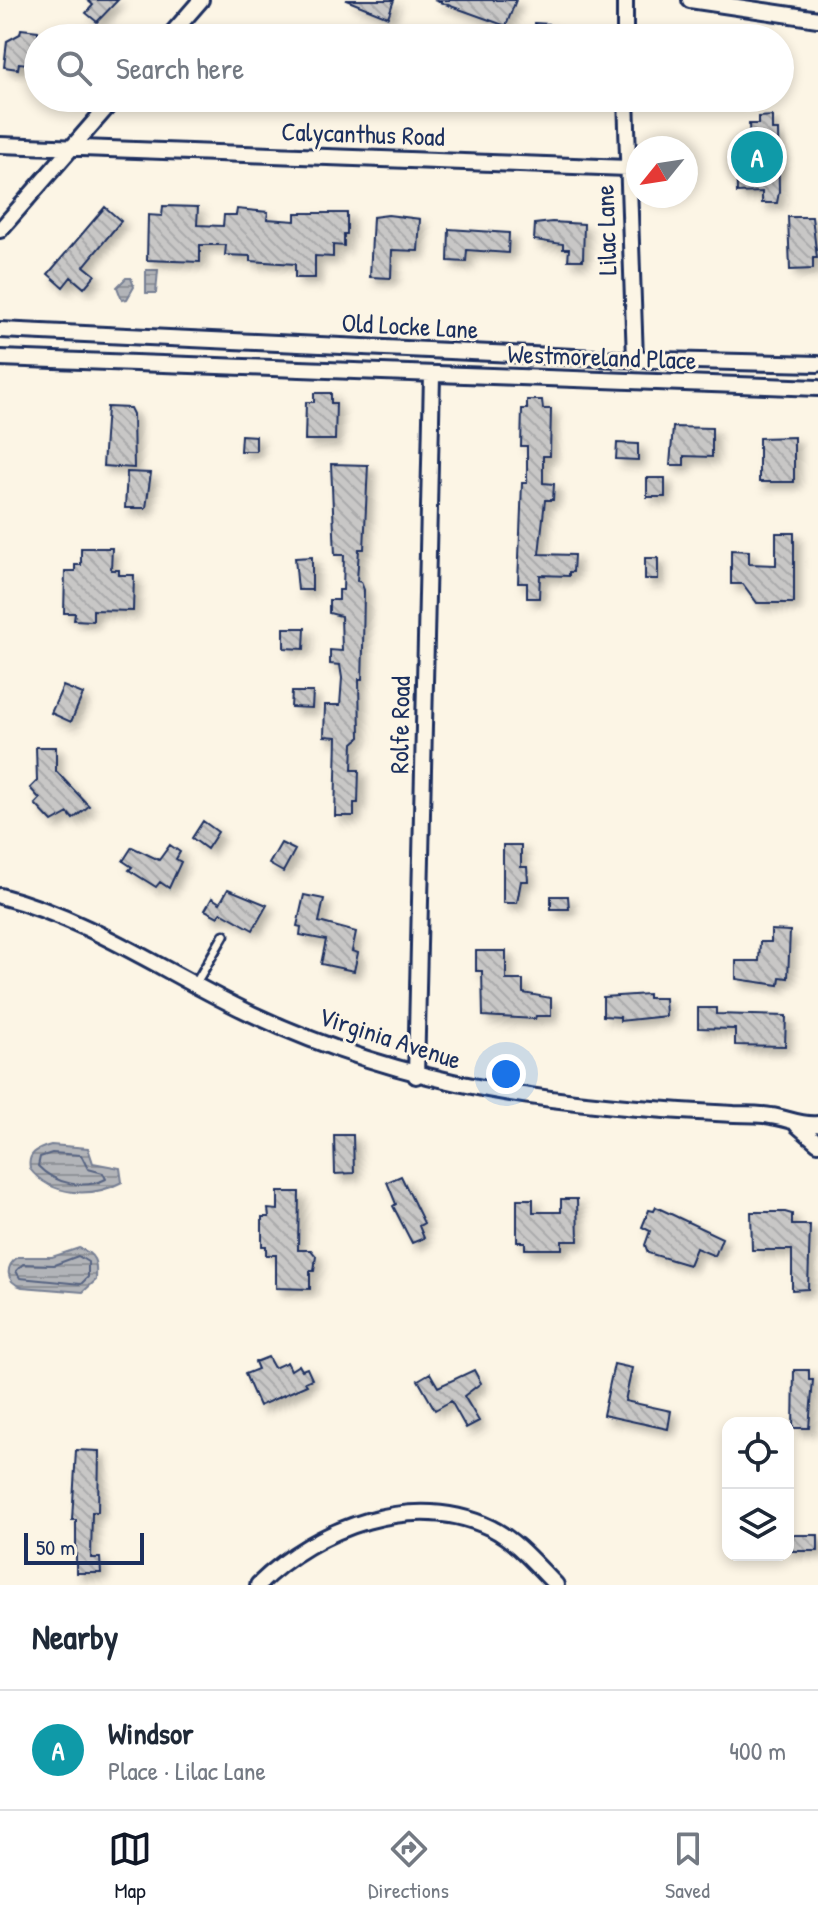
<!DOCTYPE html>
<html lang="en">
<head>
<meta charset="utf-8">
<style>
	body { margin:0; font-family:"Patrick Hand",sans-serif; background:#f6f6f7; color:#1f2937 }
	.controls { position:absolute; right:24px; bottom:24px; display:grid; overflow:hidden; border-radius:16px; box-shadow:0 4px 12px #0003 }
	.controls button { width:72px; height:72px; display:grid; place-items:center; padding:0; border:0; border-bottom:2px solid #e0e1e3; background:#fff; color:#1f2937; font:40px sans-serif }
	.compass { position:absolute; left:626px; top:136px; width:72px; height:72px; border-radius:50%; background:#fff; box-shadow:0 4px 12px #0003; rotate:240deg }
	.scale { position:absolute; left:24px; bottom:20px; width:120px; box-sizing:border-box; padding-left:8px; border:4px solid #1b2f5e; border-top:0; font-size:22px; line-height:28px; white-space:nowrap; color:#1b2f5e; -webkit-text-stroke:6px #fcf5e5; paint-order:stroke }
	.you { position:absolute; left:506px; top:1074px; width:28px; height:28px; margin:-20px; border:6px solid #fff; border-radius:50%; background:#1a73e8; box-shadow:0 0 0 12px #1a73e833 }
	.badge { display:grid; place-items:center; width:52px; height:52px; border-radius:50%; background:#111827; color:#fff; font-size:26px; font-weight:700 }
	.pin { position:absolute; translate:-50% -50%; border:4px solid #fff; box-shadow:0 2px 8px #0006 }
	.list { margin:0; padding:0; list-style:none }
	h2 { display:flex; justify-content:space-between; align-items:center; height:104px; margin:0; padding:0 32px; font-size:34px }
	h2 small { font-size:26px; font-weight:400; color:#747a83 }
	.list li { display:grid; grid-template-columns:52px 1fr auto; gap:24px; align-items:center; box-sizing:border-box; height:120px; padding:0 32px; border-top:2px solid #e0e1e3 }
	.list b { display:block; font-size:30px; white-space:nowrap }
	.list p { margin:0; font-size:26px; white-space:nowrap; color:#747a83 }
	.list em { font-size:26px; font-style:normal; color:#747a83 }
	.icon { flex:none; width:44px; height:44px; fill:none; stroke:currentColor; stroke-width:2; stroke-linecap:round; stroke-linejoin:round }
	.map { position:relative; flex:none; width:818px; height:1585px; overflow:hidden }
	.search { position:absolute; background:#fff; box-shadow:0 4px 12px #0003; left:24px; right:24px; top:24px; height:88px; display:flex; align-items:center; gap:20px; box-sizing:border-box; padding:0 28px; border-radius:44px; color:#747a83; font-size:30px }
	.sheet { height:224px; background:#fff }
	nav { display:flex; justify-content:space-around; align-items:center; box-sizing:border-box; height:112px; border-top:2px solid #e0e1e3; background:#fff; font-size:22px; color:#747a83 }
	nav a { display:grid; justify-items:center; gap:4px }
	nav .on { color:#111827 }
	.map>svg:first-child { display:block }
	.water { fill:url(#water-rules); stroke:#767f94; stroke-width:2 }
	.lines { fill:none; stroke-linecap:round; stroke-linejoin:round }
	.shore { stroke:#576482; stroke-width:2 }
	.building { fill:url(#building-back-hatch); stroke:#1b2f5e; stroke-width:2; filter:url(#shadow) }
	.service-casing { stroke:#1b2f5e; stroke-width:13 }
	.minor-casing { stroke:#1b2f5e; stroke-width:20 }
	.service { stroke:#fcf5e5; stroke-width:7 }
	.minor { stroke:#fcf5e5; stroke-width:14 }
	.labels { text-anchor:middle; stroke-width:6; stroke-linejoin:round; paint-order:stroke }
	.street-label { font-size:26px; fill:#1b2f5e; stroke:#fcf5e5 }
</style>
</head>
<body>
<div class="map">
<svg width="818" height="1585" viewBox="0 0 818 1585">
	<defs>
		<pattern id="water-rules" width="6" height="5" patternUnits="userSpaceOnUse" patternTransform="scale(2)"><rect width="6" height="5" fill="#b2b4b8"/><path d="M0 2.5h6" fill="none" stroke="#909399"/></pattern>
		<pattern id="building-back-hatch" width="6" height="6" patternUnits="userSpaceOnUse" patternTransform="scale(2)"><rect width="6" height="6" fill="#c8c7c6"/><path d="M-1 5l2 2M0 0l6 6M5-1l2 2" fill="none" stroke="#ababac"/></pattern>
		<filter id="shadow"><feDropShadow dx="6" dy="6" stdDeviation="4" flood-color="#0004"/></filter>
	</defs>
	<rect width="100%" height="100%" fill="#fcf5e5"/>
	<filter id="ink" filterUnits="userSpaceOnUse"><feTurbulence type="fractalNoise" baseFrequency=".0125" numOctaves="2"/><feDisplacementMap in="SourceGraphic" scale="16" xChannelSelector="R" yChannelSelector="G"/><feConvolveMatrix kernelMatrix="1 2 1 2 8 2 1 2 1" color-interpolation-filters="sRGB"/></filter>
	<g filter="url(#ink)">
		<path class="water" d="M 146,270 L 158,270 L 156,293 L 146,293 Z
			M 126,278 L 131,278 L 134,287 L 127,299 L 122,300 L 117,287 Z
			M 51,1145 L 88,1148 L 93,1163 L 120,1168 L 122,1182 C 92,1198 52,1197 30,1169 C 27,1153 37,1149 51,1145 Z
			M 79,1248 C 96,1254 97,1262 96,1280 L 83,1292 L 22,1287 C 5,1282 5,1266 18,1257 L 52,1257 Z"/>
		<g class="lines">
			<path class="shore" d="M 52,1153 L 81,1155 L 88,1169 L 103,1173 L 106,1179 C 84,1190 55,1184 38,1166 L 40,1157 Z
				M 78,1256 L 88,1262 L 88,1277 L 81,1284 L 20,1278 L 16,1271 L 23,1264 L 54,1265 Z"/>
		</g>
		<path class="building" d="M 87,0 L 118,0 L 97,22 L 86,13 L 93,5 Z
			M 346,0 L 394,0 L 388,17 Z
			M 434,0 L 516,0 L 506,26 Z
			M 535,23 L 549,24 L 548,37 L 535,37 Z
			M 21,29 L 38,31 L 38,65 L 19,63 L 18,69 L 4,67 L 7,41 L 20,34 Z
			M 772,116 L 772,130 L 778,130 L 779,192 L 777,203 L 762,203 L 762,192 L 737,193 L 736,149 L 750,149 L 749,124 L 758,124 L 758,117 Z
			M 163,206 L 198,207 L 197,225 L 223,226 L 224,215 L 236,215 L 237,209 L 268,212 L 267,219 L 295,221 L 295,213 L 347,213 L 347,234 L 344,234 L 344,246 L 333,245 L 333,257 L 315,256 L 315,278 L 295,278 L 295,264 L 250,261 L 250,256 L 225,255 L 226,245 L 200,245 L 200,262 L 147,260 L 148,215 L 162,216 Z
			M 105,207 L 121,221 L 84,266 L 95,275 L 84,288 L 71,277 L 63,287 L 48,274 Z
			M 388,215 L 420,219 L 418,251 L 392,250 L 391,278 L 370,277 L 373,217 Z
			M 788,217 L 812,217 L 817,258 L 813,258 L 813,269 L 790,270 Z
			M 552,222 L 584,224 L 583,260 L 568,260 L 569,249 L 563,249 L 563,244 L 534,240 L 535,224 Z
			M 449,229 L 509,233 L 508,253 L 467,250 L 466,262 L 448,261 Z
			M 314,393 L 331,393 L 331,403 L 336,403 L 335,440 L 305,440 L 306,402 L 314,402 Z
			M 527,400 L 542,400 L 543,409 L 551,409 L 550,456 L 543,456 L 543,483 L 554,484 L 553,500 L 545,500 L 539,554 L 574,555 L 573,572 L 569,572 L 569,576 L 540,575 L 539,598 L 527,598 L 527,583 L 518,583 L 522,483 L 527,483 L 527,446 L 521,446 L 522,409 L 527,409 Z
			M 107,407 L 130,408 L 133,414 L 134,468 L 103,466 Z
			M 673,427 L 712,428 L 712,457 L 684,456 L 684,465 L 670,465 Z
			M 241,435 L 256,436 L 256,451 L 240,451 Z
			M 794,437 L 794,482 L 759,482 L 759,438 Z
			M 617,443 L 638,444 L 638,460 L 616,459 Z
			M 331,464 L 368,465 L 364,549 L 359,549 L 357,581 L 361,582 L 364,590 L 363,649 L 362,679 L 359,679 L 360,737 L 353,743 L 352,770 L 359,770 L 358,803 L 354,803 L 354,816 L 335,816 L 337,737 L 324,736 L 325,705 L 340,705 L 342,678 L 340,665 L 330,664 L 330,650 L 342,651 L 341,616 L 329,613 L 329,600 L 339,600 L 339,590 L 343,590 L 344,555 L 335,555 Z
			M 127,472 L 151,473 L 146,508 L 125,508 Z
			M 647,478 L 665,478 L 665,497 L 647,497 Z
			M 776,533 L 794,533 L 794,603 L 757,603 L 743,584 L 731,584 L 731,550 L 749,551 L 749,564 L 776,565 Z
			M 81,548 L 112,548 L 111,570 L 119,570 L 119,575 L 134,575 L 133,611 L 93,610 L 93,621 L 74,620 L 75,613 L 64,613 L 65,571 L 75,571 L 75,565 L 81,565 Z
			M 312,557 L 312,590 L 298,590 L 295,558 Z
			M 645,558 L 658,558 L 658,579 L 645,579 Z
			M 284,628 L 305,628 L 304,649 L 284,648 Z
			M 63,686 L 83,694 L 71,722 L 51,713 Z
			M 292,692 L 313,692 L 312,708 L 291,707 Z
			M 36,747 L 56,747 L 56,771 L 89,806 L 73,819 L 68,813 L 52,822 L 35,804 L 40,799 L 30,788 L 37,781 Z
			M 203,821 L 218,832 L 207,849 L 192,838 Z
			M 281,843 L 295,850 L 283,872 L 269,864 Z
			M 170,845 L 180,852 L 176,859 L 181,862 L 169,888 L 160,882 L 156,887 L 129,870 L 132,867 L 123,861 L 132,847 L 159,860 Z
			M 503,845 L 521,845 L 521,867 L 527,867 L 528,881 L 521,881 L 517,903 L 503,903 Z
			M 228,889 L 267,905 L 253,930 L 221,912 L 218,917 L 205,910 L 212,898 L 220,903 Z
			M 304,895 L 324,899 L 319,922 L 356,932 L 352,951 L 358,953 L 354,971 L 321,964 L 326,940 L 300,935 L 301,927 L 297,926 Z
			M 551,896 L 568,896 L 569,909 L 551,909 Z
			M 771,930 L 790,931 L 788,978 L 780,977 L 779,985 L 736,979 L 736,961 L 759,961 L 760,942 L 771,942 Z
			M 476,951 L 506,951 L 506,980 L 523,980 L 523,993 L 551,998 L 551,1016 L 536,1016 L 535,1019 L 483,1016 L 482,971 L 476,971 Z
			M 648,994 L 648,998 L 665,998 L 666,1016 L 620,1021 L 620,1017 L 603,1016 L 603,997 Z
			M 698,1008 L 716,1008 L 716,1014 L 786,1016 L 785,1046 L 735,1045 L 735,1029 L 698,1028 Z
			M 334,1135 L 353,1135 L 354,1173 L 335,1174 Z
			M 401,1176 L 424,1223 L 419,1226 L 424,1238 L 412,1243 L 393,1206 L 396,1204 L 387,1182 Z
			M 278,1192 L 299,1192 L 298,1250 L 311,1250 L 316,1256 L 314,1271 L 310,1271 L 310,1289 L 276,1288 L 276,1255 L 266,1255 L 266,1246 L 262,1246 L 262,1217 L 269,1217 L 268,1209 L 278,1210 Z
			M 517,1199 L 533,1199 L 533,1212 L 561,1212 L 561,1199 L 577,1199 L 578,1241 L 562,1241 L 562,1249 L 525,1249 L 525,1242 L 517,1242 Z
			M 656,1207 L 722,1238 L 715,1256 L 696,1248 L 689,1265 L 648,1253 L 645,1245 L 650,1231 L 642,1227 L 649,1210 L 654,1211 Z
			M 751,1212 L 785,1212 L 792,1214 L 792,1225 L 810,1225 L 808,1289 L 792,1290 L 792,1250 L 752,1250 Z
			M 268,1357 L 274,1368 L 287,1362 L 291,1370 L 299,1365 L 302,1370 L 307,1368 L 312,1379 L 305,1382 L 307,1385 L 259,1406 L 245,1374 L 258,1369 L 255,1362 Z
			M 614,1364 L 632,1368 L 625,1401 L 671,1411 L 668,1429 L 603,1415 Z
			M 474,1370 L 481,1383 L 464,1396 L 479,1421 L 466,1428 L 451,1401 L 435,1410 L 418,1380 L 430,1373 L 438,1387 Z
			M 794,1370 L 809,1370 L 809,1380 L 813,1380 L 809,1428 L 793,1428 Z
			M 76,1450 L 99,1451 L 98,1512 L 92,1512 L 91,1558 L 100,1558 L 101,1573 L 76,1573 L 76,1520 L 72,1520 Z
			M 788,1535 L 818,1535 L 818,1551 L 788,1551 Z"/>
		<g class="lines">
			<g class="service-casing">
				<path id="service" d="M 196,983 L 224,935"/>
			</g>
			<g class="minor-casing">
				<path id="minor" d="M 625,0 L 625,38
					M 690,0 L 818,19
					M 168,38 L 201,0
					M 626,98 L 635,359
					M 0,145 L 628,168
					M 0,230 L 115,98
					M 0,330 L 618,359 L 818,364
					M 0,358 L 818,388
					M 0,896 C 92,920 167,974 252,1014 C 415,1090 558,1105 734,1114 C 746,1114 759,1114 771,1116 C 787,1118 801,1126 818,1124
					M 416,1076 L 432,376
					M 797,1125 L 818,1143
					M 258,1585 C 317,1527 413,1491 491,1528 C 517,1541 536,1565 556,1585"/>
			</g>
			<use href="#service" class="service"/>
			<use href="#minor" class="minor"/>
		</g>
	</g>
	<g class="labels">
		<g class="street-label">
			<text transform="translate(363 134) rotate(2)" y="9">Calycanthus Road</text>
			<text transform="translate(606 230) rotate(-92)" y="9">Lilac Lane</text>
			<text transform="translate(410 326) rotate(3)" y="9">Old Locke Lane</text>
			<text transform="translate(602 357) rotate(2)" y="9">Westmoreland Place</text>
			<text transform="translate(400 725) rotate(-89)" y="9">Rolfe Road</text>
			<text transform="translate(390 1038) rotate(18)" y="9">Virginia Avenue</text>
		</g>
	</g>
</svg>
<div class="controls">
<button><svg class="icon" aria-label="locate" viewBox="0 0 24 24"><circle cx="12" cy="12" r="6"/><path d="M12 2v4M12 18v4M2 12h4M18 12h4"/></svg></button>
<button><svg class="icon" aria-label="layers" viewBox="0 0 24 24"><path d="M12 4l9 5-9 5-9-5zM3 14l9 5 9-5"/></svg></button>
</div>
<svg class="compass" viewBox="-18 -18 36 36"><path d="M0-13l5 13h-10z" fill="#e53935"/><path d="M0 13l5-13h-10z" fill="#747a83"/></svg>
<div class="scale">50 m</div>
<div class="you"></div>
<div class="pin badge" style="left:757px;top:157px;background:#0f9aa8">A</div>
<div class="search"><svg class="icon" aria-label="search" viewBox="0 0 24 24"><circle cx="10" cy="10" r="6"/><path d="M15 15l6 6"/></svg>Search here</div>
</div>
<section class="sheet">
<h2>Nearby<small></small></h2>
<ul class="list">
<li><span class="badge" style="background:#0f9aa8">A</span><div><b>Windsor</b><p>Place · Lilac Lane</p></div><em>400 m</em></li>
</ul>
</section>
<nav>
<a class="on"><svg class="icon" aria-label="map" viewBox="0 0 24 24"><path d="M3 6l6-2 6 2 6-2v14l-6 2-6-2-6 2zM9 4v14M15 6v14"/></svg>Map</a>
<a><svg class="icon" aria-label="directions" viewBox="0 0 24 24"><path d="M12 3l9 9-9 9-9-9zM9 14v-3h6M13 9l2 2-2 2"/></svg>Directions</a>
<a><svg class="icon" aria-label="saved" viewBox="0 0 24 24"><path d="M7 4h10v16l-5-4-5 4z"/></svg>Saved</a>
</nav>
</body>
</html>
